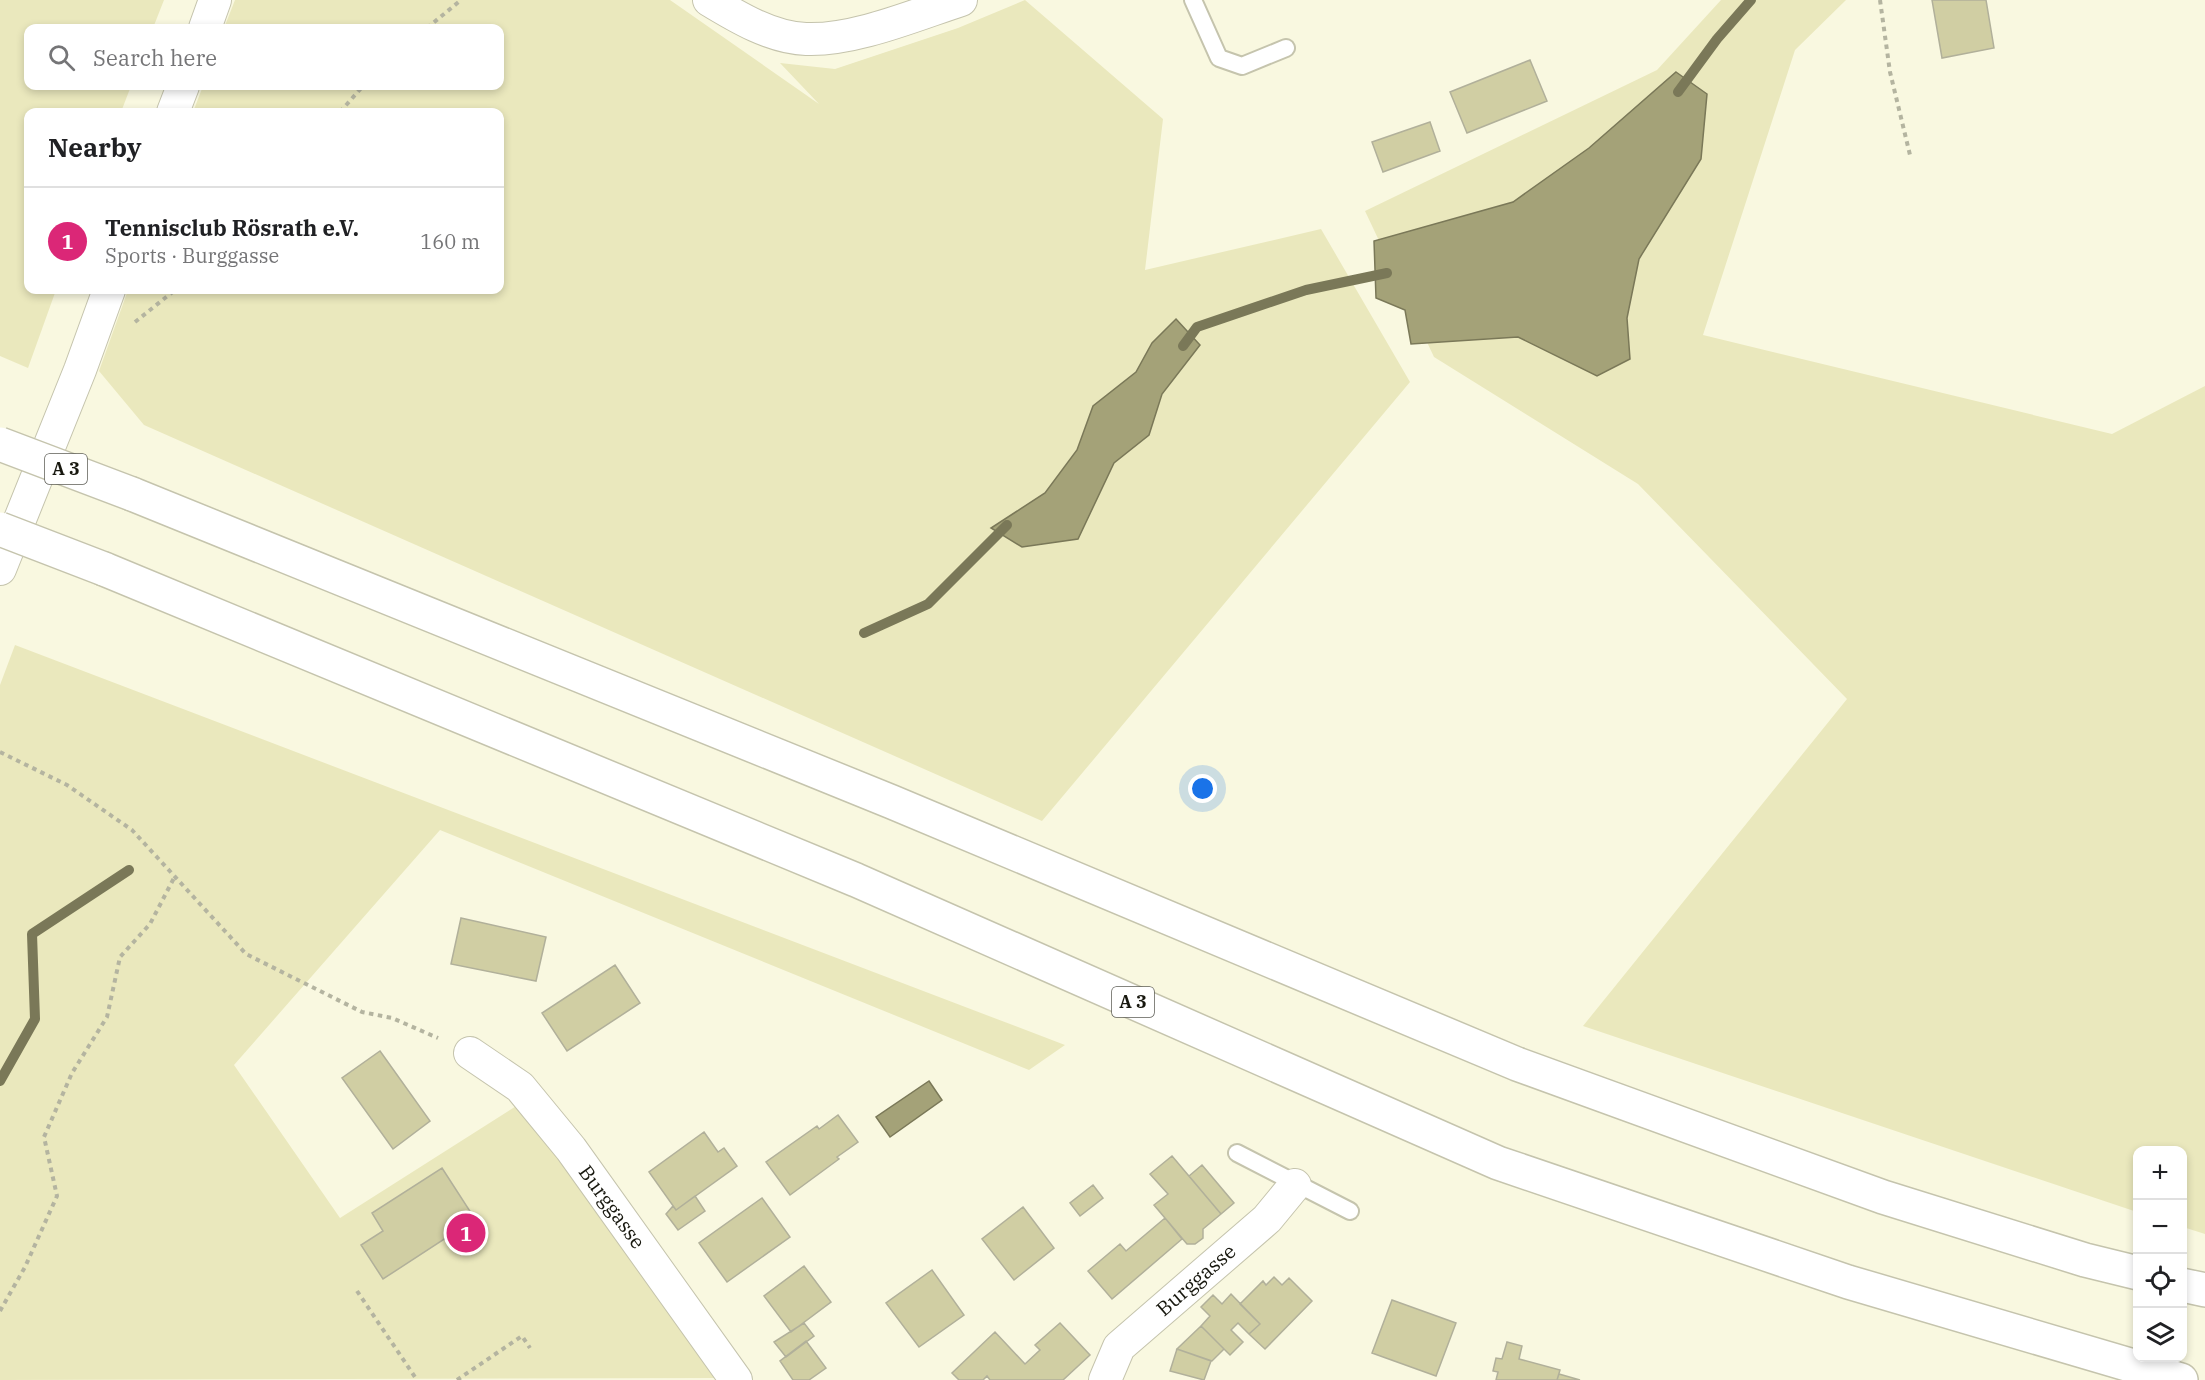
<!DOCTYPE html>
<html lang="en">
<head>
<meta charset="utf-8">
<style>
	body { margin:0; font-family:"IBM Plex Serif",serif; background:#f2f2f2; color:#202124 }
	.controls { position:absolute; right:18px; bottom:18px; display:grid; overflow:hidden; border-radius:12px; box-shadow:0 3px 9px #0003 }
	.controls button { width:54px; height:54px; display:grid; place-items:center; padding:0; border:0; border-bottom:2px solid #e0e0e0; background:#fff; color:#202124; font:30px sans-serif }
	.you { position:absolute; left:1203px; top:789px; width:21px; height:21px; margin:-15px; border:4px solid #fff; border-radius:50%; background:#1a73e8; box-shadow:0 0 0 9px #1a73e833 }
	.badge { display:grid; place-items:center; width:39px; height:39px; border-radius:50%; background:#db2777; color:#fff; font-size:20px; font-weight:700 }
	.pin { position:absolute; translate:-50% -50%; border:3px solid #fff; box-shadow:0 2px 6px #0006 }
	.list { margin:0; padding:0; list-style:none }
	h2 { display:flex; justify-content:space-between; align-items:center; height:78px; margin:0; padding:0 24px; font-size:26px }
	h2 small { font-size:20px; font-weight:400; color:#757577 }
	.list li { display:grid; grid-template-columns:39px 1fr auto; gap:18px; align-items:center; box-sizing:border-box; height:108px; padding:0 24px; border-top:2px solid #e0e0e0 }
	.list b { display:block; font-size:22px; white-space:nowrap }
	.list p { margin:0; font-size:20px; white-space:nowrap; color:#757577 }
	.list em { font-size:20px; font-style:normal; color:#757577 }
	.icon { flex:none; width:33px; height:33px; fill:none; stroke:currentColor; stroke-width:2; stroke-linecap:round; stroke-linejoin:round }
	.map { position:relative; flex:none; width:2205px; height:1380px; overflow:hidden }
	.search { position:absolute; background:#fff; box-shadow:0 3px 9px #0003; left:24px; top:24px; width:480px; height:66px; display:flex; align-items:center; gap:15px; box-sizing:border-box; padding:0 21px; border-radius:12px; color:#757577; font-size:22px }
	.panel { position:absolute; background:#fff; box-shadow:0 3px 9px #0003; left:24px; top:108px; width:480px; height:186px; border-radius:12px }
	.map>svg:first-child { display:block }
	.green { fill:#eae8bd }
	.water { fill:#a4a278; stroke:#7a7858; stroke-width:1.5 }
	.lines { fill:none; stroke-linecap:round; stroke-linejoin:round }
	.stream { stroke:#7a7858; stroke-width:10 }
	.building { fill:#d0cea3; stroke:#b1b09a; stroke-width:1.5 }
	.service-casing { stroke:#c5c4ad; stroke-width:20 }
	.minor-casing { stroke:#c5c4ad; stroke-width:34 }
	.motorway-casing { stroke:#c5c4ad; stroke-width:36 }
	.path { stroke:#b4b4a0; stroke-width:4; stroke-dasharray:4.5 4.5; stroke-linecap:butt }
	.service { stroke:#fff; stroke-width:16 }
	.minor { stroke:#fff; stroke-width:32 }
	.motorway { stroke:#fff; stroke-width:33 }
	.motorway-bridge-casing { stroke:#c5c4ad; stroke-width:36; stroke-linecap:butt }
	.motorway-bridge { stroke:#fff; stroke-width:33 }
	.labels { text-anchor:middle; stroke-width:5; stroke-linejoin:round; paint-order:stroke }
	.shield { fill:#fff; stroke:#5d5d56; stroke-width:1.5 }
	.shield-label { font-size:18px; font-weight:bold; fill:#17170e }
	.street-label { font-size:20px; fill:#17170e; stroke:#fff }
</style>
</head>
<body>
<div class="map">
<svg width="2205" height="1380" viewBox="0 0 2205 1380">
	<rect width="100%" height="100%" fill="#f9f8e0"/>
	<path class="green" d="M 0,0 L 164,0 L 153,28 L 28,28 L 28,86 L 131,86 L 121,112 L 28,112 L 28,290 L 56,290 L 28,368 L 0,356 Z
		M 235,0 L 670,0 L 819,104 L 780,63 L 835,69 L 958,28 L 1025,0 L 1163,119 L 1145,270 L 1321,229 L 1410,382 L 1042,821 L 144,425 L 99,371 L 128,290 L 500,290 L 500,112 L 193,112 L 203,86 L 500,86 L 500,28 L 224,28 Z
		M 1721,0 L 1846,0 L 1795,50 L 1703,335 L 2112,434 L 2205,386 L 2205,1234 L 2183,1227 L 2182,1150 L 2138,1150 L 2137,1212 L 1583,1026 L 1847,699 L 1638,484 L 1434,357 L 1365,211 L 1657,70 Z
		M 15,645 L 1065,1045 L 1029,1070 L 440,830 L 234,1065 L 340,1218 L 521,1103 L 717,1378 L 0,1380 L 0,685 Z"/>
	<path class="water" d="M 1676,72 L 1707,94 L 1701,159 L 1639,259 L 1627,318 L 1630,359 L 1597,376 L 1518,337 L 1411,344 L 1405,310 L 1376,298 L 1374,241 L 1513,202 L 1589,148 Z
		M 1176,319 L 1200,345 L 1162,394 L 1149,435 L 1114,463 L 1078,539 L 1022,547 L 991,528 L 1045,493 L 1077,450 L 1093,406 L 1136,372 L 1152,343 Z
		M 929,1081 L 942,1100 L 890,1137 L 876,1117 Z"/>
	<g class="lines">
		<path class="stream" d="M 1678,92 L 1717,39 L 1751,0
			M 1183,346 L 1197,327 L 1306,290 L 1387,273
			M 864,633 L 928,604 L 1007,525
			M 0,1081 L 35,1019 L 32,934 L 129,870"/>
	</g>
	<path class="building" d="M 1932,0 L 1986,0 L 1994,48 L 1942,58 Z
		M 1530,60 L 1547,101 L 1467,133 L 1450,92 Z
		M 1430,122 L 1440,151 L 1383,172 L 1372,142 Z
		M 461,918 L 546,937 L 536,981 L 451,964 Z
		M 615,965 L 640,1003 L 567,1051 L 542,1013 Z
		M 380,1051 L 430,1121 L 393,1149 L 342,1078 Z
		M 838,1115 L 858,1142 L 837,1157 L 839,1159 L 790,1195 L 766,1162 L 817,1126 L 819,1129 Z
		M 704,1132 L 718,1152 L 724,1148 L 737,1166 L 676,1210 L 649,1172 Z
		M 1172,1156 L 1221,1214 L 1203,1229 L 1203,1238 L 1195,1244 L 1187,1244 L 1154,1205 L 1168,1194 L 1150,1174 Z
		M 1202,1165 L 1234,1203 L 1221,1214 L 1189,1176 Z
		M 442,1168 L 475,1219 L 383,1279 L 361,1245 L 383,1231 L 372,1213 Z
		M 1093,1185 L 1103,1198 L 1080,1216 L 1070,1203 Z
		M 695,1196 L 705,1211 L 678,1230 L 666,1214 L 673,1206 L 676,1210 Z
		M 762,1198 L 790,1237 L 727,1282 L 699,1243 Z
		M 1023,1207 L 1054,1248 L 1014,1280 L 982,1239 Z
		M 1165,1218 L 1182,1239 L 1112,1299 L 1088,1271 L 1120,1244 L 1126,1251 Z
		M 804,1266 L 831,1302 L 791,1332 L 764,1296 Z
		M 932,1270 L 964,1315 L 919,1347 L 886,1303 Z
		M 1274,1277 L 1282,1285 L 1289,1278 L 1312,1301 L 1265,1349 L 1249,1334 L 1260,1324 L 1240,1304 L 1263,1281 L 1266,1285 Z
		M 1231,1294 L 1260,1324 L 1249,1334 L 1238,1323 L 1231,1330 L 1243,1342 L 1230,1355 L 1201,1326 L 1210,1316 L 1201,1307 L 1213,1295 L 1222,1304 Z
		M 1392,1300 L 1456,1323 L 1436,1376 L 1372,1353 Z
		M 804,1323 L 814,1336 L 786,1357 L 774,1342 Z
		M 1060,1323 L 1090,1355 L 1063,1380 L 990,1380 L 987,1376 L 983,1380 L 959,1380 L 952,1373 L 995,1332 L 1025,1364 L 1040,1350 L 1035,1345 Z
		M 1201,1326 L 1224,1349 L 1212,1361 L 1177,1349 Z
		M 806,1341 L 826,1368 L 809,1380 L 793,1380 L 780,1361 Z
		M 1507,1342 L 1522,1346 L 1519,1359 L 1560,1370 L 1557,1380 L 1496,1380 L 1498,1372 L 1493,1371 L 1496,1358 L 1502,1359 Z
		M 1177,1349 L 1211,1361 L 1204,1380 L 1170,1371 Z
		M 1559,1374 L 1580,1380 L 1557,1380 Z"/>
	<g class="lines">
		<g class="service-casing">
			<path id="service" d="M 1193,0 L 1219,58 L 1242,66 L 1286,48
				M 1237,1153 L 1350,1211"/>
		</g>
		<g class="minor-casing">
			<path id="minor" d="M 709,0 C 737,17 772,38 806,39 C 854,41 915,15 961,0
				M 205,28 L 215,0
				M 173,112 L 183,86
				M 0,569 L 80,370 L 109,290
				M 470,1053 L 520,1087 L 571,1149 L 736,1380
				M 1105,1380 L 1119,1347 L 1267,1219 L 1295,1185"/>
		</g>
		<g class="motorway-casing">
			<path id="motorway" d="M 132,494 L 892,802 L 1517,1064 L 1883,1197 L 2085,1260 L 2138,1273
				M 104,569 L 856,880 L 1498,1163 L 1848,1282 L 2181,1380
				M 2182,1285 L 2205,1290"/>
		</g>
		<path class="path" d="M 1880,0 L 1890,72 L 1910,155
			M 427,28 L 461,0
			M 340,112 L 363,86
			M 135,322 L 175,290
			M 0,752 L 67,785 L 132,830 L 246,954 L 362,1012 L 392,1018 L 438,1038
			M 357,1291 L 417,1380
			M 0,1311 L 25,1267 L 57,1196 L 44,1137 L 72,1073 L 107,1017 L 120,957 L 150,924 L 174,878
			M 457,1380 L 522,1336 L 530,1348"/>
		<use href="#service" class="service"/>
		<use href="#minor" class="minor"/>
		<use href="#motorway" class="motorway"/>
		<g class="motorway-bridge-casing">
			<path id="motorway-bridge" d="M 0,444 L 132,494
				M 0,529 L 104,569"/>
		</g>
		<use href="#motorway-bridge" class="motorway-bridge"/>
	</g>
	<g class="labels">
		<g class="shield">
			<rect x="45" y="454" width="42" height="30" rx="4.5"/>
			<rect x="1112" y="987" width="42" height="30" rx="4.5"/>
		</g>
		<g class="shield-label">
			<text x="66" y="475">A 3</text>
			<text x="1133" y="1008">A 3</text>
		</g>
		<g class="street-label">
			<text transform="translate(612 1207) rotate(54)" y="7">Burggasse</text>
			<text transform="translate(1196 1280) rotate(-41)" y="7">Burggasse</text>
		</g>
	</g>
</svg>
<div class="controls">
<button>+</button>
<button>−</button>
<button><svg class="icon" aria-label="locate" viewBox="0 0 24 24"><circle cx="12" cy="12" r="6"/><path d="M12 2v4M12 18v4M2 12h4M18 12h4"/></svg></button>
<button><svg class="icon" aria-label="layers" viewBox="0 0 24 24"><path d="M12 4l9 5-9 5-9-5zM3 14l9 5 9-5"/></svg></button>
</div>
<div class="you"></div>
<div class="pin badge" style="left:466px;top:1233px">1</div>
<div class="search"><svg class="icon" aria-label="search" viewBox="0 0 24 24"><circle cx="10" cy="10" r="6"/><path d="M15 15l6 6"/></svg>Search here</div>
<section class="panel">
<h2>Nearby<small></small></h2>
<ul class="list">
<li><span class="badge">1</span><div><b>Tennisclub Rösrath e.V.</b><p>Sports · Burggasse</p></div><em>160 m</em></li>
</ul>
</section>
</div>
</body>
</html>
